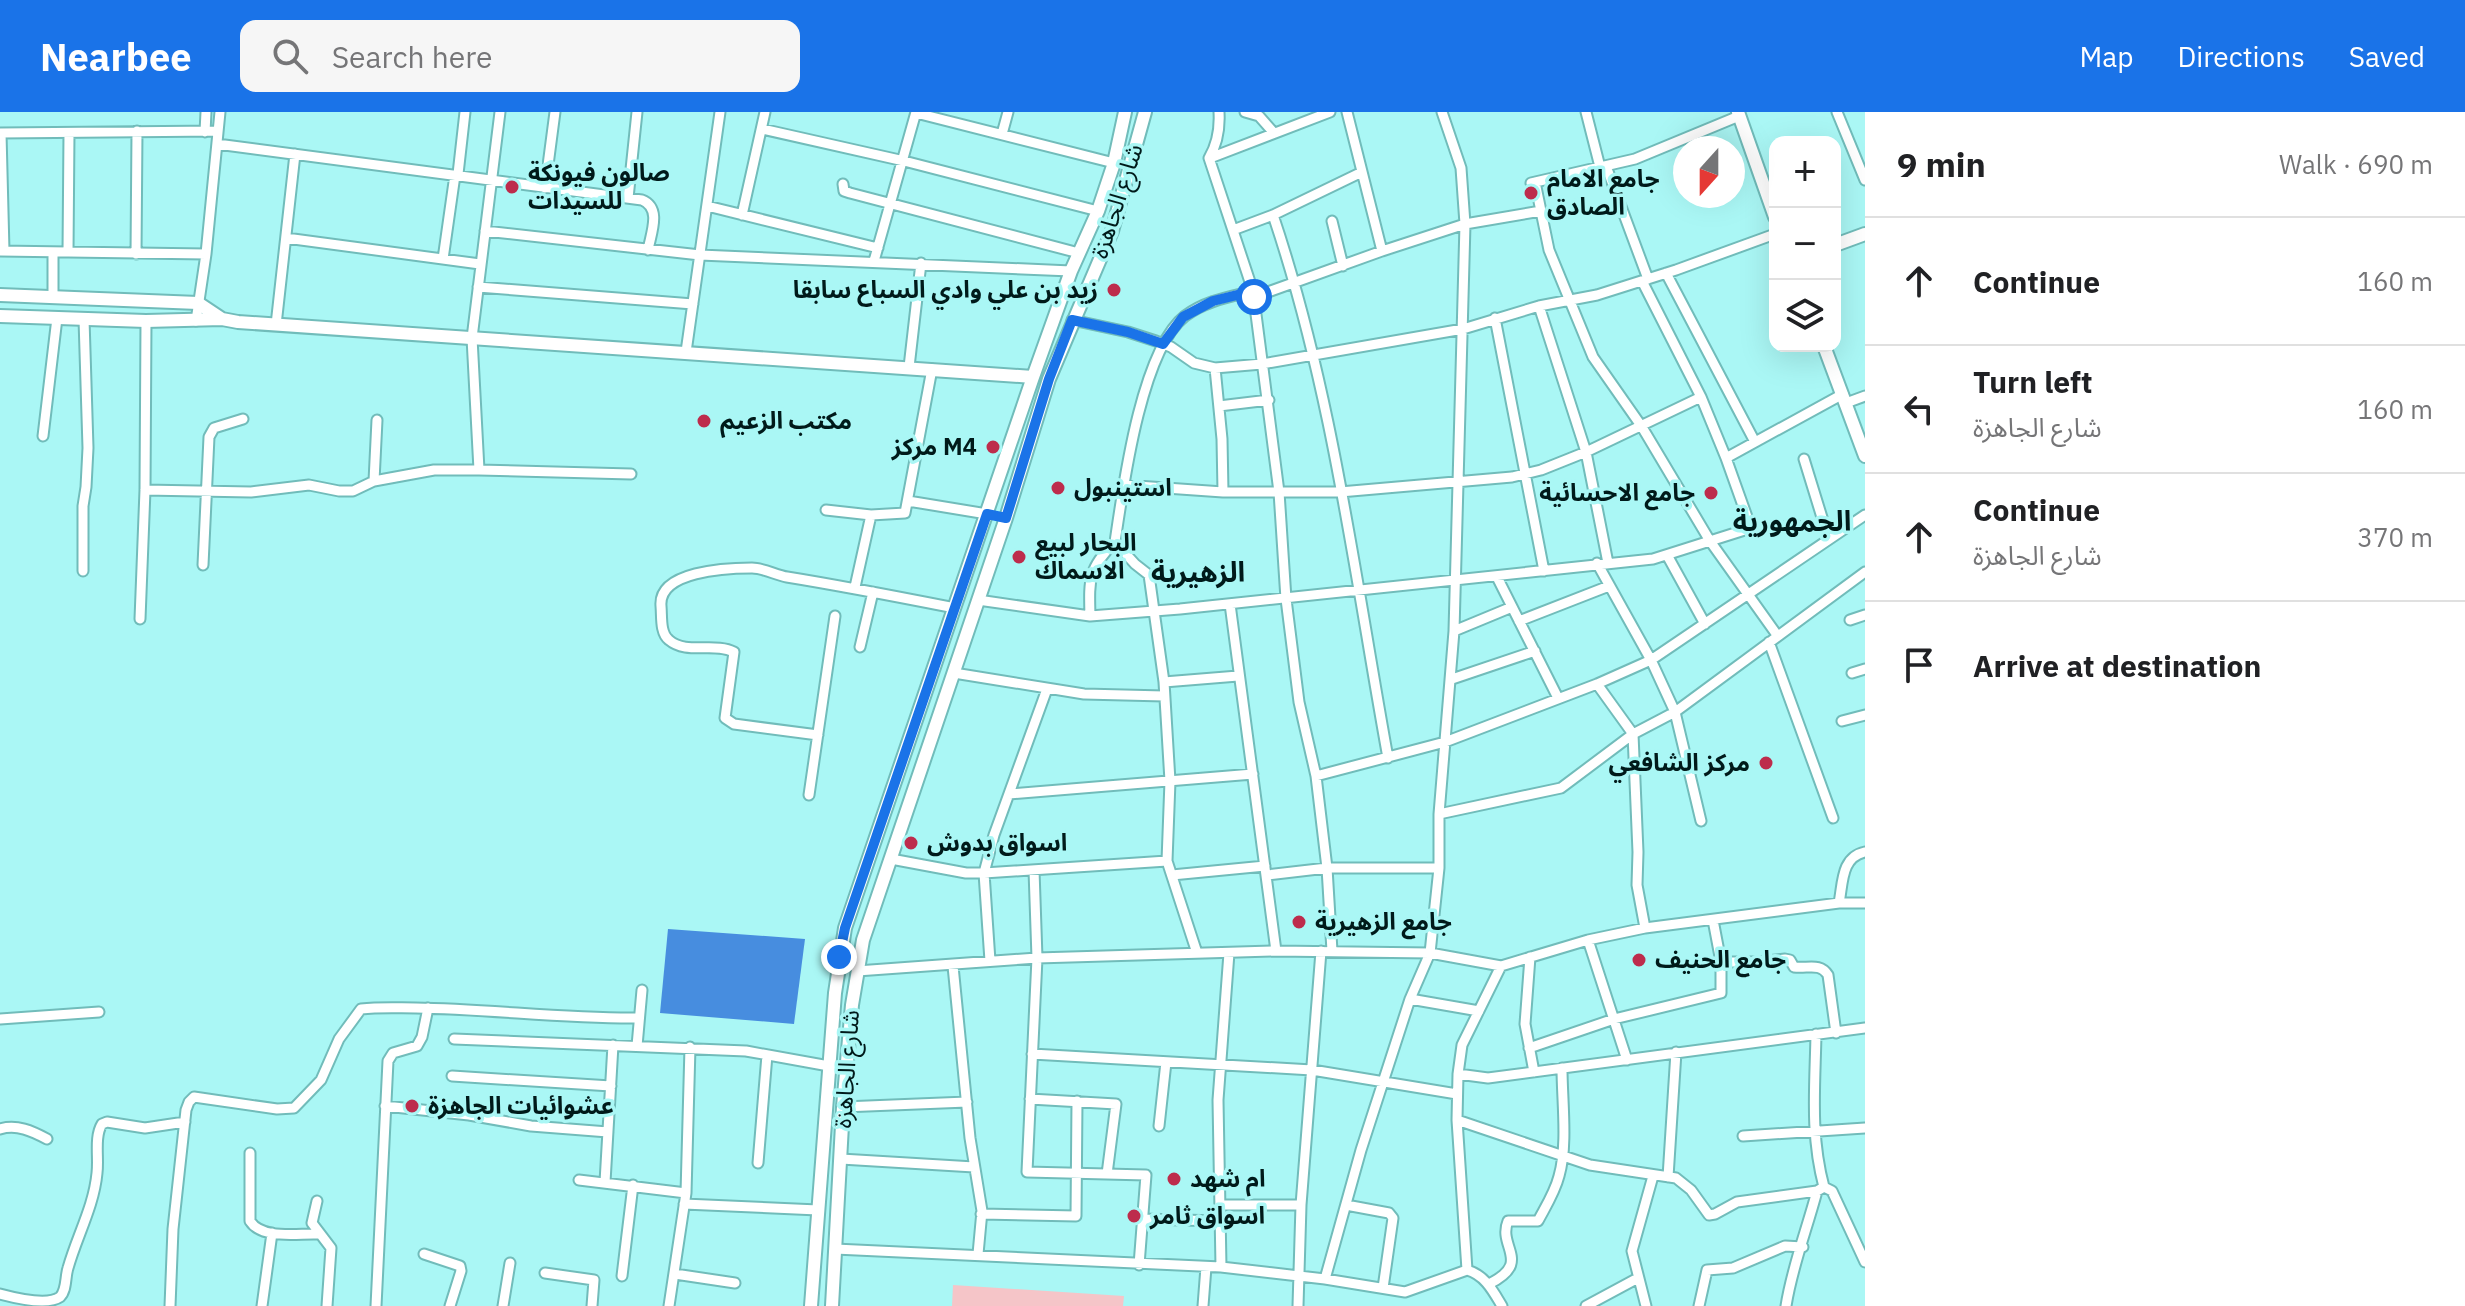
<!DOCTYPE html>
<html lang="en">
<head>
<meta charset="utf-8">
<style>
	body { margin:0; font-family:"IBM Plex Sans","Noto Sans Arabic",sans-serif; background:#f6f6f6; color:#202124 }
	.controls { position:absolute; right:24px; top:24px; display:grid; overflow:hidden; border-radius:16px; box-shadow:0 8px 32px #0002 }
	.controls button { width:72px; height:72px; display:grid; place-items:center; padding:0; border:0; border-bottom:2px solid #e0e0e0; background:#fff; color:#202124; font:40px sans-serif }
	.compass { position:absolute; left:1673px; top:24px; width:72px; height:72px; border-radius:50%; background:#fff; box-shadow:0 8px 32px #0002; rotate:201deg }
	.stop { position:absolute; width:24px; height:24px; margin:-18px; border:6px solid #1a73e8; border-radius:50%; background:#fff }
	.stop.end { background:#1a73e8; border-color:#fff; box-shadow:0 2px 8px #0008 }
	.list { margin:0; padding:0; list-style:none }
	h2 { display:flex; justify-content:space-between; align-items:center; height:104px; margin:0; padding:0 32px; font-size:34px }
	h2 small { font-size:26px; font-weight:400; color:#757577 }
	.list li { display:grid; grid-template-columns:52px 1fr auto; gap:24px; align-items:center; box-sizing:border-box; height:128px; padding:0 32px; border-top:2px solid #e0e0e0 }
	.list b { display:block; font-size:30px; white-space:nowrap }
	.list p { margin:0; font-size:26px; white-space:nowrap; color:#757577 }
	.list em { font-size:26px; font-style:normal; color:#757577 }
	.icon { flex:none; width:44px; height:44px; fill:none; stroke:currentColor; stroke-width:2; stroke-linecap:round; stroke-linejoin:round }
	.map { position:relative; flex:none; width:1865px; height:1194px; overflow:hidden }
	header { display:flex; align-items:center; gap:48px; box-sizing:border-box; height:112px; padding:0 40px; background:#1a73e8; color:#fff }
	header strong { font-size:38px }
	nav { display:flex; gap:44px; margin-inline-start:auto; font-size:28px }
	.search { width:560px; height:72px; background:#f6f6f6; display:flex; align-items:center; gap:20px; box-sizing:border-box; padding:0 28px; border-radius:16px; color:#757577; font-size:30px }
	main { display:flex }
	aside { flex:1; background:#fff }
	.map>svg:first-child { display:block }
	.green { fill:#f5c5c8 }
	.water { fill:#478ddf }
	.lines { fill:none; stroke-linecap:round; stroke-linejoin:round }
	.street-casing { stroke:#71bcba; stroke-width:13 }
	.secondary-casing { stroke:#71bcba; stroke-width:16 }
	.street { stroke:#fff; stroke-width:9 }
	.secondary { stroke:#fff; stroke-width:12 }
	.route { stroke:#1a73e8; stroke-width:10 }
	.poi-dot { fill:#bd2c4c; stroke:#aaf7f5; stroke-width:3 }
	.labels { text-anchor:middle; stroke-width:7; stroke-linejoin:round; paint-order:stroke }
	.poi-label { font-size:24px; font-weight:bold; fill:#001a1a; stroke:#aaf7f5; text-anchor:start }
	.street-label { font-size:24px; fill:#001a1a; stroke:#aaf7f5 }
	.quarter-label { font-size:28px; font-weight:bold; fill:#001a1a; stroke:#aaf7f5 }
</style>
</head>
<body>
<header>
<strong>Nearbee</strong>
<div class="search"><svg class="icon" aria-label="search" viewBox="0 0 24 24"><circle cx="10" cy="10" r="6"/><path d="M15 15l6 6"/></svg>Search here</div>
<nav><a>Map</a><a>Directions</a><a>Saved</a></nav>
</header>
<main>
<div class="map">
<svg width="1865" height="1194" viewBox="0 0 1865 1194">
	<rect width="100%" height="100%" fill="#aaf7f5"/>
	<path class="green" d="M 953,1173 L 1124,1184 L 1123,1194 L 952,1194 Z"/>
	<path class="water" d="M 668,817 L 805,827 L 794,912 L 660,901 Z"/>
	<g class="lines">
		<g class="street-casing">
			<path id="street" d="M 1219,0 C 1220,17 1218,31 1209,46 L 1253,179 L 1279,380 L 1286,487 L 1299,590 L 1316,664 L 1327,756 L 1332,839
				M 1245,0 L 1259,4 L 1274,21
				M 1347,0 L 1382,139
				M 1586,0 L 1600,55
				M 1837,0 L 1865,68
				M 916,1 L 1114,51
				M 762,17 L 904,49 L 1098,99
				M 205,20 L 206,0
				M 0,21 L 218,19
				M 1,21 L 4,139
				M 1002,22 L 1008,0
				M 217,32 L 642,88 C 662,96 651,121 648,138
				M 1210,46 L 1330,0
				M 1606,54 L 1648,167
				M 458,62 L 465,0
				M 1535,70 L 1549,138 L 1593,245 L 1642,315 L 1710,429 L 1777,523
				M 1531,71 L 1635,47 L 1739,4
				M 843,72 L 844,79 L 850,81 L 1079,141
				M 545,76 L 555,0
				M 628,86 L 637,0
				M 707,94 L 878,136
				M 742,103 L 765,0
				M 1273,103 C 1332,278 1355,465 1388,646
				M 1332,109 L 1343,154
				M 1233,118 L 1273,103 L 1362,60
				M 485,119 L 700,143 L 1071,159
				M 286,126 L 480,152
				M 0,139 L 206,142
				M 68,140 L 69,21
				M 136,142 L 137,19
				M 443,147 L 455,63
				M 874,149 L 916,0
				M 1666,161 L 1755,330
				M 1642,169 L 1701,285 L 1726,346 L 1751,416
				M 478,175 L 693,192
				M 53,185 L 53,140
				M 1254,185 L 1382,139 L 1465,112 L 1541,99
				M 1539,194 L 1586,340 L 1608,451
				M 1495,206 L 1544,459
				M 1072,208 L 1128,220 L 1156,229 L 1171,235 L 1194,251 L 1215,256 L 1262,252 L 1463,217 L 1539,194 L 1597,183 L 1676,158 L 1775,122
				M 196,209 L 206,142 L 220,0
				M 276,213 L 295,42
				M 686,240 L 720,0
				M 909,255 L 921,151
				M 1215,256 L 1222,327 L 1223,380
				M 1846,291 L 1865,284
				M 1219,294 L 1269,288
				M 43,324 L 57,206
				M 1726,346 L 1843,282
				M 1804,347 L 1824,412
				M 479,358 L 631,362
				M 374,369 L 377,308
				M 1123,373 L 1223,380 L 1340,380 L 1512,365 L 1541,358 L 1586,340 L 1701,285
				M 145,378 L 251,380 L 309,373 L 339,379 L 353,379 L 374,369 L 434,358 L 479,358 L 472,226 L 500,0
				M 908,389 L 987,402
				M 826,398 L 871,403 L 905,401 L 932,257
				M 1667,443 L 1705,512
				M 1597,451 L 1651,548 L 1675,600 L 1701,709
				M 203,453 L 209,325 L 214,316 L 243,307
				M 83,459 L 83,394 L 86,375 L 88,336 L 84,207
				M 1497,465 L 1558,586
				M 855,475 L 871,403
				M 978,488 L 1090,504 L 1180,497 L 1653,447 L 1751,416 L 1848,413
				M 1230,492 L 1276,839
				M 1090,504 C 1089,468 1088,456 1115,430
				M 140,507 L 145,378 L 146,209
				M 1850,508 L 1865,503
				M 1519,509 L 1609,474
				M 1454,519 L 1512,495
				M 1769,530 L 1833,706
				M 860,535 L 873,480
				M 954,561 L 1084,582 L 1164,584
				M 1852,561 L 1865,557
				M 1452,567 L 1535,539
				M 1164,570 L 1238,564
				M 1597,572 L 1633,622 L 1638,740 L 1637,773 L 1645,816
				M 1842,609 L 1865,603
				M 818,623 L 734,612 L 725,606 L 734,540 C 715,530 686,543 669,528 C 660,521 662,505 661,494 C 658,459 726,456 752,456 C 763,456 776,463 787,465 C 843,474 899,485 955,496
				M 1316,664 L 1445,630 L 1597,572 L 1651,548 L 1865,403
				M 1009,682 L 1253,662
				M 809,683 L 835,504
				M 1439,702 L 1561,676 L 1633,622 L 1675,600 L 1865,460
				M 891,747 L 966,761 L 984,761 L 1167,749
				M 1034,758 L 1037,846 L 1027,1060 L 1146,1063 L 1139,1153
				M 1172,763 L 1265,754
				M 1267,763 L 1327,756 L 1439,756
				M 1839,791 C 1843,771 1841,745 1865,740
				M 1713,808 L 1721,850 L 1757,850 L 1785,847 L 1790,848 L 1794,855 C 1807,857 1820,850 1828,863 L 1836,921
				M 1588,828 L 1627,948
				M 1197,841 L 1167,749 L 1170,669 L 1164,570 L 1149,463 L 1135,452 L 1115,430 C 1123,376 1141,238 1185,204 C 1205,189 1229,185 1253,179
				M 1530,845 L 1525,912 L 1534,960
				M 990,849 L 984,761 L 994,723 L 1047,577
				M 953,854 L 970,1026 L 982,1099 L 978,1142
				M 857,859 L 1037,846 L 1276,839 L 1430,841 L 1501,854 L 1588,828 L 1645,816 L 1839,791 L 1865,791
				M 1410,887 L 1479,899
				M 0,907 L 99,900
				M 1816,922 C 1815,975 1810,1023 1824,1075 L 1832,1079 L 1865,1150
				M 454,927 L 746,939 L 829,954
				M 637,934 L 642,878
				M 1529,936 L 1614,907 L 1721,881 L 1721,850
				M 1032,942 L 1312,958 L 1457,982
				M 1458,962 L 1488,966 L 1865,916
				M 452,964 L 611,974
				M 1030,987 L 1116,992 L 1107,1062
				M 385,994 L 469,1003 L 531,1014 L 608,1020
				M 843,995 L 967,990
				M 1457,1008 L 1590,1053 L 1676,1066 L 1691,1078 L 1709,1103 L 1715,1102 L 1737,1090 L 1817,1079 L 1824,1075
				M 1159,1014 L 1166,950
				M 0,1017 C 17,1012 32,1019 47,1027
				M 1743,1024 L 1865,1016
				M 250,1041 L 250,1109 C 262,1128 298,1121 318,1122
				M 841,1047 L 974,1055
				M 758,1051 L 767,943
				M 1668,1065 L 1676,940
				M 579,1068 L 686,1081
				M 605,1070 L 613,933
				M 317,1089 L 312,1111 L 331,1136 L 327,1194
				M 684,1092 L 818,1098
				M 1221,1093 L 1301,1093
				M 1346,1093 L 1389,1101 L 1393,1106 L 1383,1176
				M 981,1102 L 1076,1104 L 1077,989
				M 1143,1107 L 1220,1109
				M 835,1137 L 1221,1155 L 1325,1167 L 1405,1180 L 1467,1158 C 1485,1163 1493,1179 1502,1194
				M 424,1142 L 460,1154 L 461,1159 L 450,1194
				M 1221,1155 L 1218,988 L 1229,841
				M 1467,1158 L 1457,1008 L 1458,962 L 1462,933 L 1501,854
				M 545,1161 L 594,1168 L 592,1194
				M 675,1162 L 735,1171
				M 622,1164 L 633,1073
				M 1325,1167 L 1361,1038 L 1410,887 L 1430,841 L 1439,756 L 1439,702 L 1454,519 L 1465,112 L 1461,56 L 1442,0
				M 1489,1172 C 1533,1150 1497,1135 1508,1109 L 1538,1109 C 1546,1094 1555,1080 1559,1064 C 1568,1033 1562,989 1562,956
				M 0,1182 C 15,1186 47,1194 60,1185 C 67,1178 65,1165 68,1156 C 77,1124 94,1094 97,1061 C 99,1046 94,1025 102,1012 L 107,1010 L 145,1016 L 185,1010
				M 170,1194 L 173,1117 L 186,998 L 189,990 L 194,985 L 277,997 L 294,996 L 321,968 L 339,927 L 361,897 C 380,895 397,896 416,896 C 491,897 565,907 639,906
				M 262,1194 L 272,1121
				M 376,1194 L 388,949 L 393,941 L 417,934 L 422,925 L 428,896
				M 503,1194 L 510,1151
				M 669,1194 L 686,1081 L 690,935
				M 1203,1194 L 1206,1155
				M 1298,1194 L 1301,1093 L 1321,839
				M 1586,1194 L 1638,1166
				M 1646,1194 L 1632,1139 L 1653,1064
				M 1699,1194 L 1707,1158 L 1733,1156 L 1785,1134 L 1803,1135
				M 1786,1194 C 1792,1155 1807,1117 1817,1079"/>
		</g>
		<g class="secondary-casing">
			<path id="secondary" d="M 1738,0 L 1775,105
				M 1835,133 L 1865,122
				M 0,183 L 198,191 L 222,207
				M 0,204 L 146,209 L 222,207 L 238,210 L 1033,265
				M 1824,234 L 1865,344
				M 811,1194 L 835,881 L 845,816 L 1033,265 L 1071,159 L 1098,99 L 1114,51 L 1125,0
				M 832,1194 L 843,995 L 852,893 L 863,828 L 1006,406 L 1049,267 L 1112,119 L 1145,0"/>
		</g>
		<use href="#street" class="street"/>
		<use href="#secondary" class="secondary"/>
	</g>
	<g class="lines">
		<path class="route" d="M 839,845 L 845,816 L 987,402 L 1006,406 L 1049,267 L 1072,208 L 1128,220 L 1163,232 L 1183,205 L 1213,189 L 1253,179 L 1254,185"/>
	</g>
	<g class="poi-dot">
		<circle cx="512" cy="75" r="8"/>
		<circle cx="1531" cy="81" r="8"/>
		<circle cx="1114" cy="178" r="8"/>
		<circle cx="704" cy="309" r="8"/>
		<circle cx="993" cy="335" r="8"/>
		<circle cx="1058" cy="376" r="8"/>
		<circle cx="1711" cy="381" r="8"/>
		<circle cx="1019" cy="445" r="8"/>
		<circle cx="1766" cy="651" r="8"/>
		<circle cx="911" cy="731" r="8"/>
		<circle cx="1299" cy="810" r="8"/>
		<circle cx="1639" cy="848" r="8"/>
		<circle cx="412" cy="994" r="8"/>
		<circle cx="1174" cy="1067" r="8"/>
		<circle cx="1134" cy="1104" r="8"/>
	</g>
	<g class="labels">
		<g class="poi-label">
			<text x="528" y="69">صالون فيونكة<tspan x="528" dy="28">للسيدات</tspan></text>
			<text x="1547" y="75">جامع الامام<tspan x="1547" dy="28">الصادق</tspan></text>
			<text x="1098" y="186" text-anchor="end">زيد بن علي وادي السباع سابقا</text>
			<text x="720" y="317">مكتب الزعيم</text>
			<text x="977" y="343" text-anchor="end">مركز M4</text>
			<text x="1074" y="384">استينبول</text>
			<text x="1695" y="389" text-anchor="end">جامع الاحسائية</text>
			<text x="1035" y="439">البحار لبيع<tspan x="1035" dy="28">الاسماك</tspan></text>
			<text x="1750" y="659" text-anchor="end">مركز الشافعي</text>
			<text x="927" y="739">اسواق بدوش</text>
			<text x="1315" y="818">جامع الزهيرية</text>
			<text x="1655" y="856">جامع الحنيف</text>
			<text x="428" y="1002">عشوائيات الجاهزة</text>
			<text x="1190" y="1075">ام شهد</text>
			<text x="1150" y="1112">اسواق ثامر</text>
		</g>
		<g class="street-label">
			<text transform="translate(1117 89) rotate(-72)" y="8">شارع الجاهزة</text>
			<text transform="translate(847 957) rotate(-86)" y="8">شارع الجاهزة</text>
		</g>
		<g class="quarter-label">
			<text x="1792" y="419">الجمهورية</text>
			<text x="1198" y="470">الزهيرية</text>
		</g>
	</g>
</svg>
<div class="controls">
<button>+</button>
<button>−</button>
<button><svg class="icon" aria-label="layers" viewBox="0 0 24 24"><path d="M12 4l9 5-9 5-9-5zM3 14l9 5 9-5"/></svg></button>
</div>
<svg class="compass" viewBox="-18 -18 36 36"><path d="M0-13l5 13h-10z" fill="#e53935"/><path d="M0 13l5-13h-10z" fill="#757577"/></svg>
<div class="stop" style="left:1254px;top:185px"></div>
<div class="stop end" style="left:839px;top:845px"></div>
</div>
<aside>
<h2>9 min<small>Walk · 690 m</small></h2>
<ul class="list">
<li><svg class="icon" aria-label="ahead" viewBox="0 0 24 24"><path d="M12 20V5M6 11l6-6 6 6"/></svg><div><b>Continue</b></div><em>160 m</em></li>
<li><svg class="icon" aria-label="left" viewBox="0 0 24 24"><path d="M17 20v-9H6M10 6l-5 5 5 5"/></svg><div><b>Turn left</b><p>شارع الجاهزة</p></div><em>160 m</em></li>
<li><svg class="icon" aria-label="ahead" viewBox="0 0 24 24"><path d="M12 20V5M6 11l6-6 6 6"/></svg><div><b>Continue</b><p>شارع الجاهزة</p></div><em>370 m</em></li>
<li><svg class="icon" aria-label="arrive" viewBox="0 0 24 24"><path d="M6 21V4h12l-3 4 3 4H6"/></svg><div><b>Arrive at destination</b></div></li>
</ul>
</aside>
</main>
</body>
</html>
